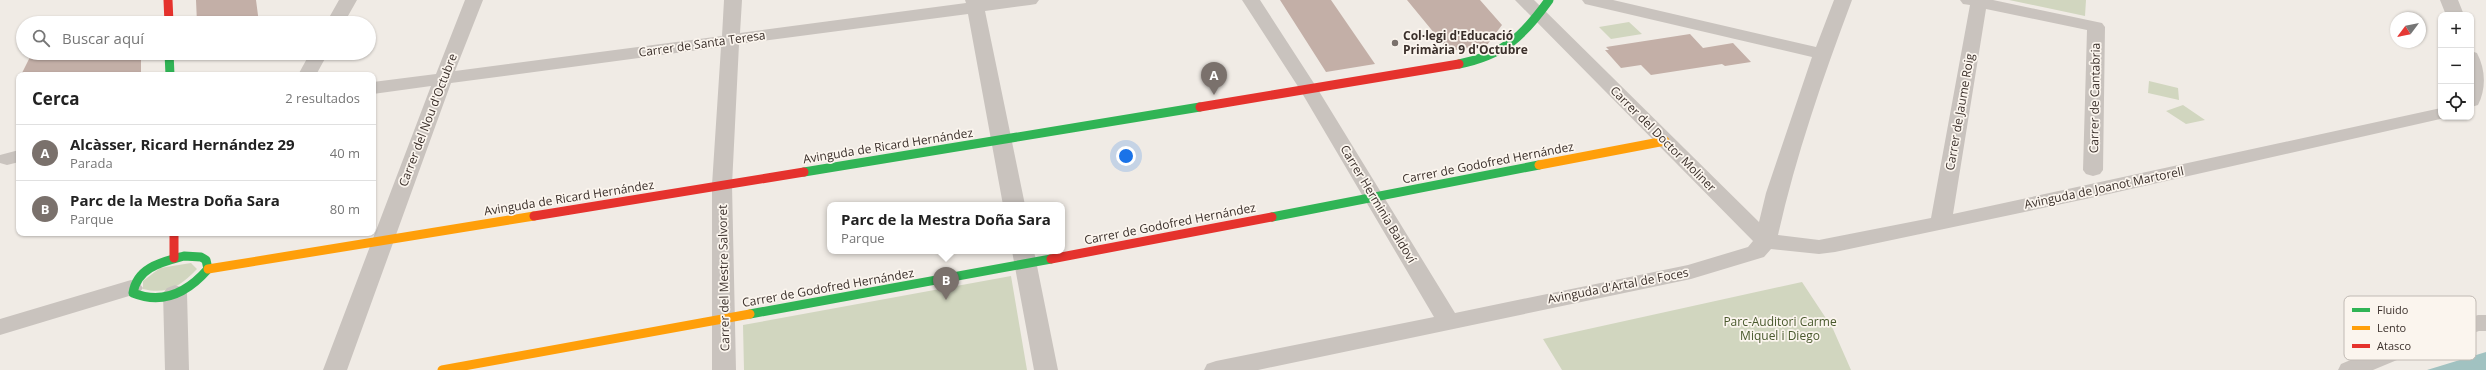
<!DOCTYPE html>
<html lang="es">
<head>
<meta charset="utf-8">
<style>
	body { margin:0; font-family:"Open Sans",sans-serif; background:#f2f2f2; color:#222 }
	.controls { position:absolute; right:12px; top:12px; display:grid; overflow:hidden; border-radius:8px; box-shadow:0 1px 3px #0004 }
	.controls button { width:36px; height:36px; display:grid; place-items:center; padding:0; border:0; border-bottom:1px solid #e0e0e0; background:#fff; color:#222; font:20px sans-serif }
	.compass { position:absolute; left:2390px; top:12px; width:36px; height:36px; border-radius:50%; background:#fff; box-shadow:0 1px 3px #0004; rotate:238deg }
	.you { position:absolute; left:1126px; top:156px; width:14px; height:14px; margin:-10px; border:3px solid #fff; border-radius:50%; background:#1a73e8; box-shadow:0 0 0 6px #1a73e833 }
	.badge { display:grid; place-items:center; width:26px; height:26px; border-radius:50%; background:#7a716c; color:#fff; font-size:13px; font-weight:700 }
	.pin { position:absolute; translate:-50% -33px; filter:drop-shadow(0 1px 2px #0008) }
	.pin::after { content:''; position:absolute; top:21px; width:14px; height:12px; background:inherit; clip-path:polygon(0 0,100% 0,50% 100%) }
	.popup { position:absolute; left:827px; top:202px; width:238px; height:52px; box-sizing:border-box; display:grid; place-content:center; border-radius:8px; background:#fff; filter:drop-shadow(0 1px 3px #0005); font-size:13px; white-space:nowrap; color:#767676 }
	.popup b { font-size:15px; color:#222 }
	.popup::after { content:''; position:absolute; left:50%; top:100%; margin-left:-8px; border:8px solid transparent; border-top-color:#fff }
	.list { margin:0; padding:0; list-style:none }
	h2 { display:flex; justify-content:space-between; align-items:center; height:52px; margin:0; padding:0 16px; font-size:17px }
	h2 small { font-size:13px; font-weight:400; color:#767676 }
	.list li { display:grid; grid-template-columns:26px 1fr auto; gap:12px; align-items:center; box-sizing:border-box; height:56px; padding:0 16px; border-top:1px solid #e0e0e0 }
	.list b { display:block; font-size:15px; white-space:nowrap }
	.list p { margin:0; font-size:13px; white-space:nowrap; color:#767676 }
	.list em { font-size:13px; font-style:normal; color:#767676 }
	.icon { flex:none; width:22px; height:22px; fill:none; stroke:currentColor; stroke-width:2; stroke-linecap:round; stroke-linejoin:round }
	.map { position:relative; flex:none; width:2486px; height:370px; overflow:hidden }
	.search { position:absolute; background:#fff; box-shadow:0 1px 3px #0004; left:16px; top:16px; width:360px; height:44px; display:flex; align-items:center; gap:10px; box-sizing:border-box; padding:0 14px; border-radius:22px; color:#767676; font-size:15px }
	.panel { position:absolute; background:#fff; box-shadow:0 1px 3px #0004; left:16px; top:72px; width:360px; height:164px; border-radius:8px }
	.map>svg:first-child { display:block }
	.green { fill:#d1d6bf }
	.water { fill:#a1c2c1 }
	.building { fill:#c3afa7 }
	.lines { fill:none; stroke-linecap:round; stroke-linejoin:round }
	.street { fill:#c9c3be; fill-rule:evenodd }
	.fast { stroke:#30b455; stroke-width:9 }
	.slow { stroke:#ff9f0a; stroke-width:9 }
	.jam { stroke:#e5322d; stroke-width:9 }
	.poi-dot { fill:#7a716c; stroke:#fbf5ee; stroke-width:1.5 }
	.labels { text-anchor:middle; stroke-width:3.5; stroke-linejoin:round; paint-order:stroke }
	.poi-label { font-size:12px; font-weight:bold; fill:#3b302b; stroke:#fbf5ee; text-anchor:start }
	.street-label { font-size:12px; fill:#3b302b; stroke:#fbf5ee }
	.park-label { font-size:12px; fill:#4a5a2e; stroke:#fbf5ee }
	.key { fill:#fbf5ee; stroke:#c1bab4; stroke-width:1 }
	.key-label { font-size:11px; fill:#3b302b }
</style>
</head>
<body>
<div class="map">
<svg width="2486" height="370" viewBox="0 0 2486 370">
	<rect width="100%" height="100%" fill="#f0ebe5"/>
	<path class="green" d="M 2009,0 L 2086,0 L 2085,16 Z
		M 1629,22 L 1642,34 L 1611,39 L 1599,27 Z
		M 2149,81 L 2178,88 L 2179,100 L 2148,93 Z
		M 2183,105 L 2205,120 L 2186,124 L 2166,111 Z
		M 191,263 L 197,269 C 181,286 167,295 143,289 L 143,281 L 160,268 Z
		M 1011,276 L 1027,370 L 744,370 L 743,325 Z
		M 1802,282 L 1833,329 L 1851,370 L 1562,370 L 1543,339 Z"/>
	<path class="water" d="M 2486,352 L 2486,370 L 2427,370 Z"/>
	<path class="building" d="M 196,0 L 256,0 L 259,23 L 197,23 Z
		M 1280,0 L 1331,0 L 1375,64 L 1326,72 Z
		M 1407,0 L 1480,0 L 1502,25 L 1487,45 L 1449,51 Z
		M 1690,34 L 1703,48 L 1733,43 L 1751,62 L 1725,66 L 1722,64 L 1651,75 L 1641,65 L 1621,68 L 1605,50 L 1609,50 L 1606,47 Z
		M 32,53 L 141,53 L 141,75 L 21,75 Z"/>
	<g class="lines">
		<path class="street" d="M 339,0 L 357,0 L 344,23 L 326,23 Z
			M 465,0 L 483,0 L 455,71 L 722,36 L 724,0 L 742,0 L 740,33 L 966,3 L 965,0 L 1039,0 L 1036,4 L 1030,5 L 985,11 L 1025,205 L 1003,205 L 968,14 L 739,44 L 732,185 L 736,370 L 712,370 L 712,185 L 721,47 L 451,83 L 347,370 L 323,370 L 431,86 L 373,94 L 373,82 L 436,74 Z
			M 1242,0 L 1260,0 L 1317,88 L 1455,313 L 1688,265 L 1748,247 L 1753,241 L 1515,0 L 1534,0 L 1759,222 L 1766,193 L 1812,57 L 1585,4 L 1582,0 L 1613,0 L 1816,47 L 1834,0 L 1852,0 C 1823,77 1796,155 1778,235 L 1819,240 L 1931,218 L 1970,5 L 1963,4 L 1960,0 L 1993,0 L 2102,23 L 2105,27 L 2103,170 L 2100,174 L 2093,176 L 2086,174 L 2083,170 L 2087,30 L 1986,9 L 1953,214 L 2441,108 L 2441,117 L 2449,117 L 2100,196 L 1835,252 L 1819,254 L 1771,249 L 1764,257 L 1691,279 L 1258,370 L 1204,370 L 1207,364 L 1216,361 L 1434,317 L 1299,88 Z
			M 2440,0 L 2458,0 L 2464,15 L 2446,15 Z
			M 2471,51 L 2477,53 C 2486,70 2486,89 2478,105 L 2471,107 Z
			M 310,53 L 328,53 L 316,75 L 298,75 Z
			M 19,150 L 19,162 L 7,165 L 0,163 L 0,155 Z
			M 1012,251 L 1034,251 L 1058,370 L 1034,370 Z
			M 131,280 L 139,283 L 143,288 L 139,293 L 0,335 L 0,319 Z
			M 175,285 L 183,288 L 187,293 L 189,370 L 165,370 L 163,293 L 167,288 Z
			M 2478,315 L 2486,315 L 2486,331 L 2479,331 L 2409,355 L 2373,370 L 2338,370 L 2341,364 L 2391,343 Z"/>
		<path class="fast" d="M 169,53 L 170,75
			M 1459,64 C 1504,55 1523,36 1549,0
			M 804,172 L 1200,107
			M 1272,217 L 1539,165
			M 184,256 L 201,257 L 206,260 L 208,269 C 188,292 163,305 133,293 C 137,267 162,262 184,256 Z
			M 750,314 L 1051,259"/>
		<path class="slow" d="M 1539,165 L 1665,141
			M 208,269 L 534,216
			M 442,370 L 750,314"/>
		<path class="jam" d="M 168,0 L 169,23
			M 1200,107 L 1459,64
			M 534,216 L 804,172
			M 174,233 L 174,258
			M 1051,259 L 1272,217"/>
	</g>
	<circle class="poi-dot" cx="1395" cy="43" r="4"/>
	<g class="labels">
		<g class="poi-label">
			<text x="1403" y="40">Col·legi d'Educació<tspan x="1403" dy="14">Primària 9 d'Octubre</tspan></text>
		</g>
		<g class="street-label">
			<text transform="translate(702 44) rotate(-8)" y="4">Carrer de Santa Teresa</text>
			<text transform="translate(2095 98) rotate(-89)" y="4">Carrer de Cantabria</text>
			<text transform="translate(1960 112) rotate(-80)" y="4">Carrer de Jaume Roig</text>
			<text transform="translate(428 120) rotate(-69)" y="4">Carrer del Nou d'Octubre</text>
			<text transform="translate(1663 139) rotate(45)" y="4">Carrer del Doctor Moliner</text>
			<text transform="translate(888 146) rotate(-9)" y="4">Avinguda de Ricard Hernández</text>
			<text transform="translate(1488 163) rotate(-11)" y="4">Carrer de Godofred Hernández</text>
			<text transform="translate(2104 188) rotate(-12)" y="4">Avinguda de Joanot Martorell</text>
			<text transform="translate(569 198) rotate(-9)" y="4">Avinguda de Ricard Hernández</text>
			<text transform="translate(1378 204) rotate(59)" y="4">Carrer Herminia Baldoví</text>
			<text transform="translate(1170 224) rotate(-11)" y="4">Carrer de Godofred Hernández</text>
			<text transform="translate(724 278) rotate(-91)" y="4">Carrer del Mestre Salvoret</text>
			<text transform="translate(1618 286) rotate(-11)" y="4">Avinguda d'Artal de Foces</text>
			<text transform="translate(828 288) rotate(-10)" y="4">Carrer de Godofred Hernández</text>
		</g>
		<g class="park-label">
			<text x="1780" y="326">Parc-Auditori Carme<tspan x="1780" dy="14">Miquel i Diego</tspan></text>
		</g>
	</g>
	<rect x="2344" y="296" width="132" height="64" rx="6" class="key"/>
	<rect x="2352" y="308" width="18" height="4" fill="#30b455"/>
	<rect x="2352" y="326" width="18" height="4" fill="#ff9f0a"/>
	<rect x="2352" y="344" width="18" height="4" fill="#e5322d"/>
	<g class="key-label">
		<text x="2377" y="314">Fluido</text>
		<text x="2377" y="332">Lento</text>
		<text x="2377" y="350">Atasco</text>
	</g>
</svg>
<div class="controls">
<button>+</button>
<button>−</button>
<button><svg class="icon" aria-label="locate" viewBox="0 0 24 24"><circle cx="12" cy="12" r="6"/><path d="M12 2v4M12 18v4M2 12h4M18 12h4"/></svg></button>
</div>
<svg class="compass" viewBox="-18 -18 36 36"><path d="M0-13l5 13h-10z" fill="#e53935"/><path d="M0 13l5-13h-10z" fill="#767676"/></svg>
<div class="you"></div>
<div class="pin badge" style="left:1214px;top:95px">A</div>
<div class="pin badge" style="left:946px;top:300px">B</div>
<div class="popup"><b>Parc de la Mestra Doña Sara</b>Parque</div>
<div class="search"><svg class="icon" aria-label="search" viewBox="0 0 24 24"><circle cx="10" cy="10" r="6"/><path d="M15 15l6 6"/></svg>Buscar aquí</div>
<section class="panel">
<h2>Cerca<small>2 resultados</small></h2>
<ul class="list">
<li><span class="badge">A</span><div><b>Alcàsser, Ricard Hernández 29</b><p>Parada</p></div><em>40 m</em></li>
<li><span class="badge">B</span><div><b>Parc de la Mestra Doña Sara</b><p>Parque</p></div><em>80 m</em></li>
</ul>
</section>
</div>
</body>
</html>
